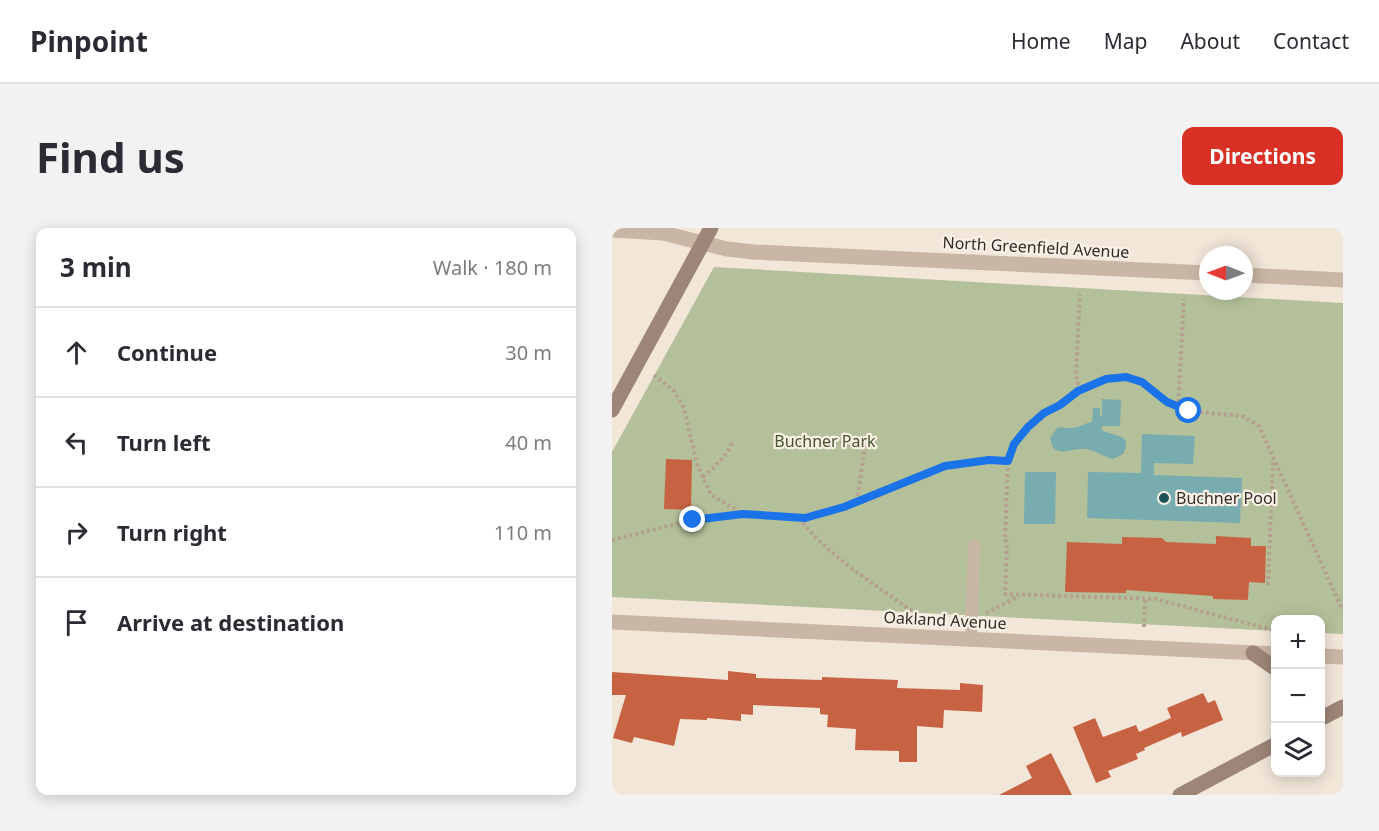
<!DOCTYPE html>
<html lang="en">
<head>
<meta charset="utf-8">
<style>
	body { margin:0; font-family:"Noto Sans",sans-serif; background:#f2f2f3; color:#2b2b33 }
	.controls { position:absolute; right:18px; bottom:18px; display:grid; overflow:hidden; border-radius:12px; box-shadow:0 3px 15px #0003 }
	.controls button { width:54px; height:54px; display:grid; place-items:center; padding:0; border:0; border-bottom:2px solid #e1e1e2; background:#fff; color:#2b2b33; font:30px sans-serif }
	.compass { position:absolute; left:587px; top:18px; width:54px; height:54px; border-radius:50%; background:#fff; box-shadow:0 3px 15px #0003; rotate:271deg }
	.stop { position:absolute; width:18px; height:18px; margin:-14px; border:4px solid #1a73e8; border-radius:50%; background:#fff }
	.stop.end { background:#1a73e8; border-color:#fff; box-shadow:0 2px 6px #0008 }
	.list { margin:0; padding:0; list-style:none }
	h2 { display:flex; justify-content:space-between; align-items:center; height:78px; margin:0; padding:0 24px; font-size:26px }
	h2 small { font-size:20px; font-weight:400; color:#7c7c81 }
	.list li { display:grid; grid-template-columns:39px 1fr auto; gap:18px; align-items:center; box-sizing:border-box; height:90px; padding:0 24px; border-top:2px solid #e1e1e2 }
	.list b { display:block; font-size:22px; white-space:nowrap }
	.list em { font-size:20px; font-style:normal; color:#7c7c81 }
	.icon { flex:none; width:33px; height:33px; fill:none; stroke:currentColor; stroke-width:2; stroke-linecap:round; stroke-linejoin:round }
	.map { position:relative; flex:none; width:731px; height:567px; overflow:hidden; border-radius:12px }
	header { display:flex; align-items:center; gap:36px; box-sizing:border-box; height:84px; padding:0 30px; background:#fff; border-bottom:2px solid #e1e1e2 }
	header strong { font-size:28px }
	nav { display:flex; gap:33px; margin-inline-start:auto; font-size:21px }
	.intro { display:flex; align-items:center; justify-content:space-between; box-sizing:border-box; height:144px; padding:0 36px }
	h1 { margin:0; font-size:42px }
	.button { padding:15px 27px; border-radius:12px; background:#d93025; color:#fff; font-size:21px; font-weight:700 }
	main { display:flex; gap:36px; padding:0 36px }
	aside { flex:1; background:#fff; border-radius:12px; box-shadow:0 3px 15px #0003 }
	.map>svg:first-child { display:block }
	.green { fill:#b3c099 }
	.water { fill:#78acaf }
	.building { fill:#c76342 }
	.lines { fill:none; stroke-linecap:round; stroke-linejoin:round }
	.path { stroke:#b5a090; stroke-width:4; stroke-dasharray:3 3; stroke-linecap:butt }
	.service { stroke:#cab6a5; stroke-width:12 }
	.minor { stroke:#cab6a5; stroke-width:15 }
	.tertiary { stroke:#cab6a5; stroke-width:15 }
	.secondary { stroke:#9d8577; stroke-width:15 }
	.route { stroke:#1a73e8; stroke-width:8 }
	.poi-dot { fill:#1c5357; stroke:#f9f0e6; stroke-width:2 }
	.labels { text-anchor:middle; stroke-width:4.5; stroke-linejoin:round; paint-order:stroke }
	.street-label { font-size:16px; fill:#352b27; stroke:#f9f0e6 }
	.park-label { font-size:16px; fill:#44542a; stroke:#f9f0e6 }
	.poi-label { font-size:16px; fill:#352b27; stroke:#f9f0e6; text-anchor:start }
</style>
</head>
<body>
<header>
<strong>Pinpoint</strong>
<nav><a>Home</a><a>Map</a><a>About</a><a>Contact</a></nav>
</header>
<div class="intro"><h1>Find us</h1><a class="button">Directions</a></div>
<main>
<aside>
<h2>3 min<small>Walk · 180 m</small></h2>
<ul class="list">
<li><svg class="icon" aria-label="ahead" viewBox="0 0 24 24"><path d="M12 20V5M6 11l6-6 6 6"/></svg><div><b>Continue</b></div><em>30 m</em></li>
<li><svg class="icon" aria-label="left" viewBox="0 0 24 24"><path d="M17 20v-9H6M10 6l-5 5 5 5"/></svg><div><b>Turn left</b></div><em>40 m</em></li>
<li><svg class="icon" aria-label="right" viewBox="0 0 24 24"><path d="M7 20v-9h11M14 6l5 5-5 5"/></svg><div><b>Turn right</b></div><em>110 m</em></li>
<li><svg class="icon" aria-label="arrive" viewBox="0 0 24 24"><path d="M6 21V4h12l-3 4 3 4H6"/></svg><div><b>Arrive at destination</b></div></li>
</ul>
</aside>
<div class="map">
<svg width="731" height="567" viewBox="0 0 731 567">
	<rect width="100%" height="100%" fill="#f2e6d9"/>
	<path class="green" d="M 102,39 L 731,75 L 731,406 L 709,405 L 708,392 L 664,392 L 663,403 L 0,369 L 0,224 Z"/>
	<path class="water" d="M 490,171 L 509,172 L 508,198 L 491,198 L 489,201 C 497,209 523,204 511,226 L 501,231 C 491,229 484,222 474,221 C 462,219 452,228 441,220 L 438,210 L 445,200 C 452,198 454,201 460,200 C 467,200 473,195 480,194 L 481,180 L 488,180 L 488,188 L 490,188 Z
		M 530,206 L 583,208 L 581,236 L 542,235 L 542,247 L 630,250 L 628,295 L 475,290 L 476,244 L 529,245 Z
		M 413,244 L 444,244 L 443,296 L 412,296 Z"/>
	<path class="building" d="M 54,231 L 80,232 L 79,282 L 52,281 Z
		M 604,308 L 639,310 L 639,318 L 654,318 L 653,355 L 637,354 L 636,372 L 601,371 L 601,368 L 514,362 L 514,365 L 453,364 L 455,314 L 510,316 L 510,309 L 550,310 L 554,314 L 604,316 Z
		M 116,443 L 144,446 L 144,450 L 210,452 L 210,449 L 286,452 L 285,460 L 348,462 L 348,455 L 371,457 L 370,484 L 332,482 L 331,500 L 305,498 L 305,534 L 287,534 L 287,523 L 243,522 L 244,501 L 215,499 L 216,487 L 208,486 L 208,480 L 141,477 L 141,487 L 129,486 L 129,493 L 95,490 L 95,492 L 68,491 L 62,518 L 22,509 L 20,515 L 1,510 L 14,467 L 0,467 L 0,444 L 116,452 Z
		M 591,465 L 596,475 L 603,472 L 611,492 L 570,509 L 569,504 L 532,520 L 533,522 L 524,526 L 526,531 L 496,543 L 499,549 L 484,555 L 461,499 L 483,490 L 491,509 L 524,497 L 527,504 L 559,490 L 555,480 Z
		M 439,525 L 460,567 L 387,567 L 420,550 L 414,538 Z"/>
	<g class="lines">
		<path class="path" d="M 42,147 L 62,163 L 72,180 L 85,236 L 99,267 L 131,286
			M 467,163 L 464,147 L 468,66
			M 566,180 L 572,71
			M 210,211 L 253,219 L 245,273
			M 91,249 C 103,238 116,228 121,212
			M 187,290 C 215,327 262,356 300,383
			M 0,312 L 81,292 L 131,286 L 193,290 L 232,279 L 333,238 L 377,232 L 396,233
			M 656,357 L 661,232
			M 374,385 L 407,368
			M 532,399 L 533,371
			M 661,402 L 543,371 L 393,366 L 395,314 L 393,312 L 396,233 L 402,216 L 416,199 L 432,185 L 449,177 L 467,163 L 494,151 L 514,149 L 530,154 L 566,180 L 577,183 L 630,188 L 647,198 L 731,383"/>
		<path class="service" d="M 359,411 L 362,318"/>
		<path class="minor" d="M 0,2 L 51,5 L 115,21 L 142,24 L 596,45
			M 632,47 L 731,52"/>
		<path class="tertiary" d="M 0,394 L 664,426
			M 708,428 L 731,429"/>
		<path class="secondary" d="M 0,182 L 99,0
			M 641,425 L 664,441
			M 708,491 L 731,479
			M 568,567 L 664,516"/>
	</g>
	<g class="lines">
		<path class="route" d="M 81,292 L 131,286 L 193,290 L 232,279 L 333,238 L 377,232 L 396,233 L 402,216 L 416,199 L 432,185 L 448,177 L 466,163 L 494,151 L 514,149 L 530,154 L 555,174 L 577,183"/>
	</g>
	<circle class="poi-dot" cx="552" cy="270" r="6"/>
	<g class="labels">
		<g class="street-label">
			<text transform="translate(424 19) rotate(3)" y="6">North Greenfield Avenue</text>
			<text transform="translate(333 392) rotate(3)" y="6">Oakland Avenue</text>
		</g>
		<g class="park-label">
			<text x="213" y="219">Buchner Park</text>
		</g>
		<g class="poi-label">
			<text x="564" y="276">Buchner Pool</text>
		</g>
	</g>
</svg>
<div class="controls">
<button>+</button>
<button>−</button>
<button><svg class="icon" aria-label="layers" viewBox="0 0 24 24"><path d="M12 4l9 5-9 5-9-5zM3 14l9 5 9-5"/></svg></button>
</div>
<svg class="compass" viewBox="-18 -18 36 36"><path d="M0-13l5 13h-10z" fill="#e53935"/><path d="M0 13l5-13h-10z" fill="#7c7c81"/></svg>
<div class="stop" style="left:577px;top:183px"></div>
<div class="stop end" style="left:81px;top:292px"></div>
</div>
</main>
</body>
</html>
